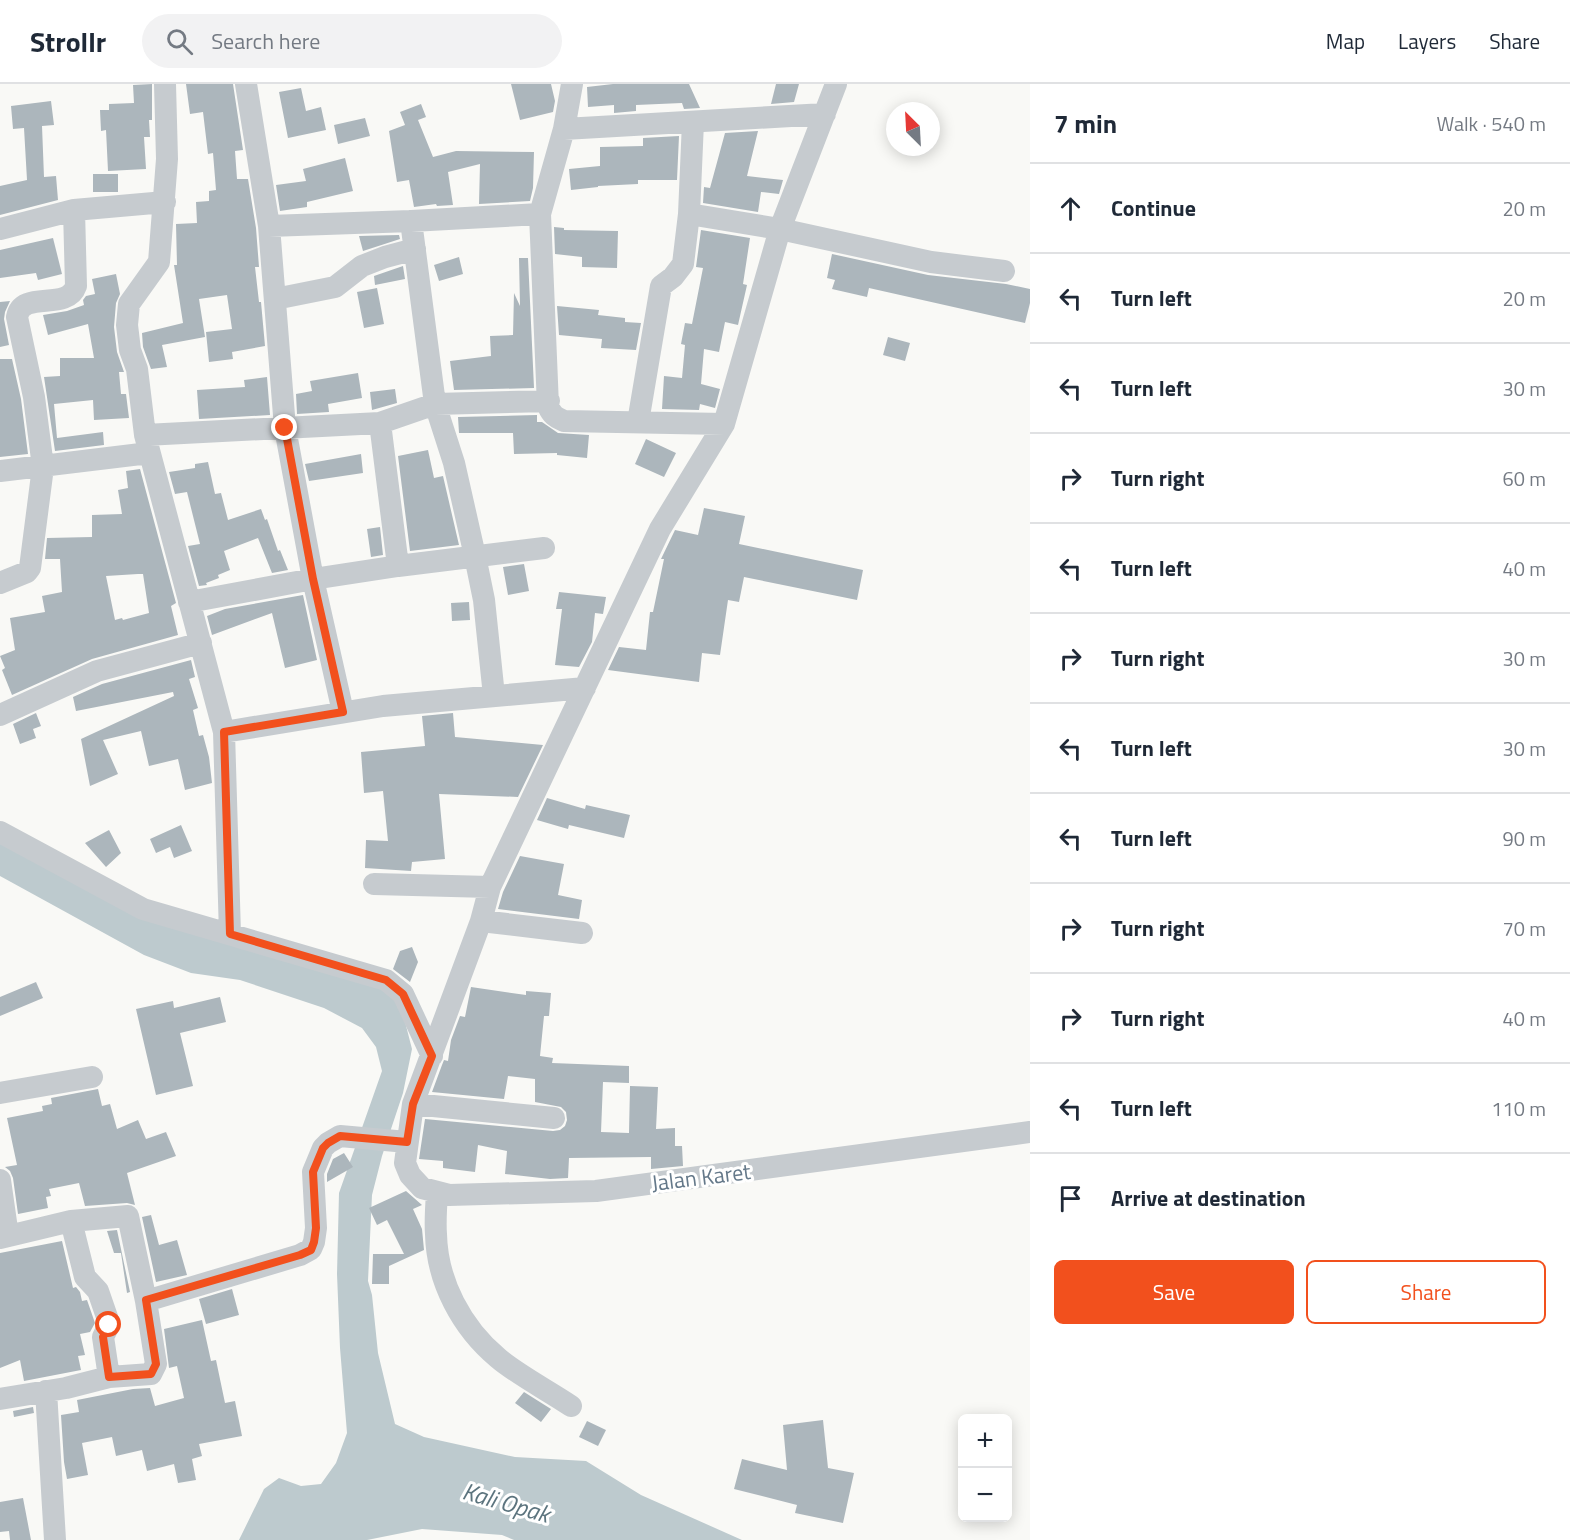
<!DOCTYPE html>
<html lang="en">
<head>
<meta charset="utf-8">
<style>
	body { margin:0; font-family:"Titillium Web",sans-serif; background:#f2f2f3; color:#1f2937 }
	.controls { position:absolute; right:18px; bottom:18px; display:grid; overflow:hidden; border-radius:9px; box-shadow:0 3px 15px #0003 }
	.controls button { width:54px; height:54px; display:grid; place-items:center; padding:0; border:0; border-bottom:2px solid #e0e1e3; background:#fff; color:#1f2937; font:30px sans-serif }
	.compass { position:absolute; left:886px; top:18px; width:54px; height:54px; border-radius:50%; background:#fff; box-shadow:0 3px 15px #0003; rotate:336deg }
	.stop { position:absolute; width:18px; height:18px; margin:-14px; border:4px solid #f2501d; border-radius:50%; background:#fff }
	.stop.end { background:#f2501d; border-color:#fff; box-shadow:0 2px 6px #0008 }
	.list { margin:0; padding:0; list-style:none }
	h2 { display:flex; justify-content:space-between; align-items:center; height:78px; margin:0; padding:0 24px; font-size:26px }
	h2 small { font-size:20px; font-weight:400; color:#747a83 }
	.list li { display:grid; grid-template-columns:39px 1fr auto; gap:18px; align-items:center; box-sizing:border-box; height:90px; padding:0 24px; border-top:2px solid #e0e1e3 }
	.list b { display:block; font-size:22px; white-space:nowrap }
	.list em { font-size:20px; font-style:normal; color:#747a83 }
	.actions { display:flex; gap:12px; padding:18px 24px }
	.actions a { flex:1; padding:14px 0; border:2px solid #f2501d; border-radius:9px; text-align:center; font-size:21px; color:#f2501d }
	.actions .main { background:#f2501d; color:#fff }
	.icon { flex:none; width:33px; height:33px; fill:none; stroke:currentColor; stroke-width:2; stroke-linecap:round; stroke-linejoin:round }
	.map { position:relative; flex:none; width:1030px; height:1456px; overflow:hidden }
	header { display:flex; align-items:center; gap:36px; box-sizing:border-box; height:84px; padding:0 30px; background:#fff; border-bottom:2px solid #e0e1e3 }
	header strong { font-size:28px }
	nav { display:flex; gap:33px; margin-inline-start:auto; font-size:21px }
	.search { width:420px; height:54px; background:#f2f2f3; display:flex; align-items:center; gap:15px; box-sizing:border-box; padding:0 21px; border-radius:33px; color:#747a83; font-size:22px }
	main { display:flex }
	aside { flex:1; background:#fff }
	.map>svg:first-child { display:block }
	.water { fill:#bdcace }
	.building { fill:#acb6bc; fill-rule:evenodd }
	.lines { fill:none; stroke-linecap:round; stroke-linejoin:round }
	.minor { stroke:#c6cbcf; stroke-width:22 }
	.route { stroke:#f2501d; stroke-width:8 }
	.labels { text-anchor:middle; stroke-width:6; stroke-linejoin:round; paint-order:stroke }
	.street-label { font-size:22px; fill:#65798a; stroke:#fff }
	.water-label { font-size:24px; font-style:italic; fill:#5c747e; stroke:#fff }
</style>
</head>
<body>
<header>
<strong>Strollr</strong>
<div class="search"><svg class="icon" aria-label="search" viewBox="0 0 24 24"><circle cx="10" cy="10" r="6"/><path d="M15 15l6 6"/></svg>Search here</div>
<nav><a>Map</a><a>Layers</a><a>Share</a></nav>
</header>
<main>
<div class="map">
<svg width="1030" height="1456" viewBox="0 0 1030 1456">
	<rect width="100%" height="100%" fill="#f9f9f6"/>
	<path class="water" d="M 0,739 L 139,831 L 392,908 L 402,926 L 412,965 L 403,1009 L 382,1072 L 372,1111 L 368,1197 L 372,1211 L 378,1269 L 395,1340 L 424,1353 L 515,1373 L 586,1377 L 641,1411 L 742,1456 L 514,1456 L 502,1451 L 422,1445 L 367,1456 L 239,1456 L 264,1405 L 279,1394 L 301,1402 L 321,1400 L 336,1379 L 347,1349 L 340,1264 L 337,1190 L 339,1109 L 382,987 L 376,963 L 362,944 L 324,924 L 240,896 L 191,889 L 144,871 L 0,792 Z"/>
	<path class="building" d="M 152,0 L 152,36 L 149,36 L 150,53 L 144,53 L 146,85 L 108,87 L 106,46 L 101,47 L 100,26 L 109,26 L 109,20 L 134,19 L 133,1 Z
		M 186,0 L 233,0 L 243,66 L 235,67 L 237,95 L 248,95 L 256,144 L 259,183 L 255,183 L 259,218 L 261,218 L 265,262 L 232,268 L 233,275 L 209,278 L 206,248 L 232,245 L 227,211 L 199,215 L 205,253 L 162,261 L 167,283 L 151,285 L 143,263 L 142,249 L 183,239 L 174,181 L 177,181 L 176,140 L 197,139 L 196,118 L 209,117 L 209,107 L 216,106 L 213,69 L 208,70 L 203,28 L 190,30 Z
		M 511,0 L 551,0 L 555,17 L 553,28 L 520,36 Z
		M 613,0 L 689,0 L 700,24 L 684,25 L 682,19 L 636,21 L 636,27 L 614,29 L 614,21 L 588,23 L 587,3 Z
		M 776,0 L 799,0 L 794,18 L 771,20 Z
		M 301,4 L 306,27 L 321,23 L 326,46 L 288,54 L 279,8 Z
		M 51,17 L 54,41 L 42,42 L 44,93 L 56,92 L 58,116 L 0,131 L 0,102 L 27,96 L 24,44 L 13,45 L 11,22 Z
		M 421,20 L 426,33 L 418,36 L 433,73 L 456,67 L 534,68 L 533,104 L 530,117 L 479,120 L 480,80 L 448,88 L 453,121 L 437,122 L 436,120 L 414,123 L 409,96 L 397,98 L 389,47 L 405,41 L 400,28 Z
		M 365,34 L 370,52 L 338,60 L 334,41 Z
		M 758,47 L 747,92 L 783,96 L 779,110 L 761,108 L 758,128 L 703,119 L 704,103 L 710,104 L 725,49 Z
		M 679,52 L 677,96 L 638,96 L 638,100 L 598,102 L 598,103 L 571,106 L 569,85 L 600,82 L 600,63 L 643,62 L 643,54 Z
		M 345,74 L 353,107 L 307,118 L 307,123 L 280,127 L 276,101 L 306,97 L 303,85 Z
		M 93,90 L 118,90 L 118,108 L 93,108 Z
		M 554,143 L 564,144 L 564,146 L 618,147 L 617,184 L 582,183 L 582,173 L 555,170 Z
		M 701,146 L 750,154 L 743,200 L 747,201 L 738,241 L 725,238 L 719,268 L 704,265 L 701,300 L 720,305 L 715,324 L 700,320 L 699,326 L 662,325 L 664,292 L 682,294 L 685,261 L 681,260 L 685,239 L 692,240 L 703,184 L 696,183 Z
		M 399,151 L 400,155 L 363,167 L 359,152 Z
		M 53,154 L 62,190 L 38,196 L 36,189 L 0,194 L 0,166 Z
		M 832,170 L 928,191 L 1006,200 L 1030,205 L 1030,219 L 1025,239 L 869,204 L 867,213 L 832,205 L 835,196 L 827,194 Z
		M 459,173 L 463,190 L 439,197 L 434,181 Z
		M 519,174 L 528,174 L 534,304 L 454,306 L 450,277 L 491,272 L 490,252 L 513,251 L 514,209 L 520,222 Z
		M 403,182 L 405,195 L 375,201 L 374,192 Z
		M 116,190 L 120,210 L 116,219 L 114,243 L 117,268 L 124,288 L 119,288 L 121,310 L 126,310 L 129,334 L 94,336 L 93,316 L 54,320 L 57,354 L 103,348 L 104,361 L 55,367 L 44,293 L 60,292 L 60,274 L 94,274 L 88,240 L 48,251 L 43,231 L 67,227 L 84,221 L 83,216 L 86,212 L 95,210 L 92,195 Z
		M 377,204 L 384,240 L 364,244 L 357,208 Z
		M 10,217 L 5,228 L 4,235 L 9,261 L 0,263 L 0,218 Z
		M 557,222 L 599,226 L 598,231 L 625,234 L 625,238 L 641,239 L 636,266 L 601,264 L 602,255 L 559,251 Z
		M 888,253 L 910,259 L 905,277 L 883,271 Z
		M 0,275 L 12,275 L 21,315 L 28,370 L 0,373 Z
		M 358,289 L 362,314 L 328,320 L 329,328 L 297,330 L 296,310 L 312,307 L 310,297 Z
		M 267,293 L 270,331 L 199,335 L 197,306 L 245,303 L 244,296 Z
		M 395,305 L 397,319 L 372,326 L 370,308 Z
		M 537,331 L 537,338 L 542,338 L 558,349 L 589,351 L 587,374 L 557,371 L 557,369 L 514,370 L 513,349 L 459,349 L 458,333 Z
		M 646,355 L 676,369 L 664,393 L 635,380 Z
		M 428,366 L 434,394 L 443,392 L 459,461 L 410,467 L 398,372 Z
		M 361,370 L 363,389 L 309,397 L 305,380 Z
		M 208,378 L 215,410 L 221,409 L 228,436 L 261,425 L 265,436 L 267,435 L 278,467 L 280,466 L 288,486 L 272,489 L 258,454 L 224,467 L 230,486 L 218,491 L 219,494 L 206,499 L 207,501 L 199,502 L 188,462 L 200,460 L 187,408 L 175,410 L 169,388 L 195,384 L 195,380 Z
		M 140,385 L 176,519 L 171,522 L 178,551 L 92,575 L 12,611 L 2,586 L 5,584 L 0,572 L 15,566 L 10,534 L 45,528 L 42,512 L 62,508 L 60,475 L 45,475 L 47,454 L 92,453 L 92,431 L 122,430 L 118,406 L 128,404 L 126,387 ZM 138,490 L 143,490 L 149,529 L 123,536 L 122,534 L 115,536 L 106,492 Z
		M 704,424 L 745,432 L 739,460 L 863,486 L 857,516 L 744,493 L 739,518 L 728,516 L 720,571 L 702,569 L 699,598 L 608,586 L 619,563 L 646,566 L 650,528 L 653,528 L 664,475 L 661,475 L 675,446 L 698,451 Z
		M 380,443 L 383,471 L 371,473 L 367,445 Z
		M 524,480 L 529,507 L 508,511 L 503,483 Z
		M 559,508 L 606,513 L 603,530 L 595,529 L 592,558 L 579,583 L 555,581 L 562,525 L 556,525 Z
		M 303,511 L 317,576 L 285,584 L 272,529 L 212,551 L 207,532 L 225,525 Z
		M 469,518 L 470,536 L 452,537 L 451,519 Z
		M 191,576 L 195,593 L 189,595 L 198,624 L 193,626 L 199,652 L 203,651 L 209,673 L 212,699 L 185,706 L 178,675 L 149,682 L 141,647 L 103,656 L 118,690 L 90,702 L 81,655 L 174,612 L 173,608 L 76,627 L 73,613 L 102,600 Z
		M 36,629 L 41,642 L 33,645 L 36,654 L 20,660 L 13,640 Z
		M 453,629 L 455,653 L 543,661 L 518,713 L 439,710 L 445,775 L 412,778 L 411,787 L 365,784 L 366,756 L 388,757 L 383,707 L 364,709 L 361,668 L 425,662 L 422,632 Z
		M 547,714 L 585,725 L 586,721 L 630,731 L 624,754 L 569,741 L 568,745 L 537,736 Z
		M 181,741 L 192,767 L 174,774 L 170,763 L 156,769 L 150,755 Z
		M 109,746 L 121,769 L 106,783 L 85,759 Z
		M 520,772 L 564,780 L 558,811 L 582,816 L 579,835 L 498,825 L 503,808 Z
		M 412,863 L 418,878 L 410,898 L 393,885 L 400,867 Z
		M 36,898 L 43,914 L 0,932 L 0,913 Z
		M 471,903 L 526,911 L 526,907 L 551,909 L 549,932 L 544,932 L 540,972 L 553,974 L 552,979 L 629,982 L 629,999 L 603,998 L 601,1048 L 629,1049 L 630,1002 L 658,1003 L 656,1045 L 675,1044 L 675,1062 L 682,1062 L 683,1082 L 651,1085 L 651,1073 L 569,1074 L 568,1094 L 550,1095 L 505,1090 L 507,1067 L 478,1061 L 475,1088 L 443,1084 L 443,1077 L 419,1075 L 425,1035 L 553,1047 L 560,1046 L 565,1042 L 567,1036 L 566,1028 L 561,1023 L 535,1018 L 535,995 L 508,992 L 504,1015 L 432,1008 L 442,981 L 444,976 L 448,977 L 451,956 L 460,932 L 465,933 Z
		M 220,913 L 226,938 L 180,949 L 193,1002 L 156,1011 L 136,925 L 173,917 L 174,924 Z
		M 98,1005 L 102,1022 L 110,1020 L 117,1045 L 138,1036 L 146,1055 L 166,1048 L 176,1072 L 127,1089 L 135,1121 L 127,1119 L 85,1122 L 79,1099 L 49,1105 L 51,1112 L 46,1113 L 48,1124 L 18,1130 L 13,1094 L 10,1087 L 5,1083 L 17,1081 L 7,1034 L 43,1027 L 42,1022 L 52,1020 L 51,1014 Z
		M 344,1069 L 353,1083 L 327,1098 L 327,1090 L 333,1075 Z
		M 406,1107 L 422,1121 L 413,1125 L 422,1145 L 424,1166 L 389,1182 L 389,1200 L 372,1200 L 373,1170 L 404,1170 L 387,1136 L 377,1141 L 369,1124 Z
		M 151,1131 L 159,1161 L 177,1156 L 187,1191 L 156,1198 L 142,1133 Z
		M 117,1146 L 130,1208 L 127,1209 L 121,1169 L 114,1169 L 107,1147 Z
		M 62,1157 L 73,1204 L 76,1203 L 80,1208 L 82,1217 L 87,1216 L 95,1239 L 90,1248 L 80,1250 L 85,1271 L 78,1272 L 81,1286 L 24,1297 L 20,1276 L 0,1284 L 0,1169 Z
		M 232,1205 L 239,1231 L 206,1240 L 199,1215 Z
		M 202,1236 L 211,1277 L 216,1276 L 225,1319 L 235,1317 L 242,1352 L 199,1360 L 202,1372 L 192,1375 L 196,1396 L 178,1399 L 174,1380 L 147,1387 L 142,1366 L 116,1372 L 112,1353 L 82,1359 L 88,1391 L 67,1395 L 64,1378 L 61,1331 L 79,1328 L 77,1316 L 133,1305 L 150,1304 L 155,1322 L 184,1314 L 177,1282 L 169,1284 L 164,1245 Z
		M 524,1308 L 551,1325 L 541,1338 L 515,1319 Z
		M 33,1323 L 34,1329 L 14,1333 L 13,1327 Z
		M 823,1336 L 828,1384 L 854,1389 L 843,1439 L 795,1429 L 797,1421 L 734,1405 L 742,1375 L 787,1386 L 783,1341 Z
		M 587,1337 L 606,1346 L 598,1362 L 579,1353 Z
		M 23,1414 L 31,1456 L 10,1456 L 9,1447 L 0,1448 L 0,1418 Z"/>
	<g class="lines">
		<path class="minor" d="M 165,0 L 167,75 L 159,178 L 129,220 L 127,241 L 130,266 L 137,285 L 145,351 L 224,648 L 230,850
			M 246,0 L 269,142 L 285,344 L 313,495 L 343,628
			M 572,0 L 564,45 L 540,130 L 548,322 C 552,331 555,333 564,337 L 724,340
			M 836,0 L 780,145 L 724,340 L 660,445 L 490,803 L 481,837 L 413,1020 L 405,1079 L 410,1091 L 422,1104 L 449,1111 L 596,1107 L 1030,1048
			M 564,45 L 825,30
			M 689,130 L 780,145 L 931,178 L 1004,187
			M 411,137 L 435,320 L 454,379 L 475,472 L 484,516 L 494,612
			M 269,142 L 411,137 L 540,130
			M 0,145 L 74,126 L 165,118
			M 275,215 L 335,203 L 362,182 L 385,173 L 415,165
			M 638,338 L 661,202 L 673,193 L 683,180 L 689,130 L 693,38
			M 380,339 L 398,482
			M 145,351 L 380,339 L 435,320 L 549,317
			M 0,387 L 149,369
			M 0,499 L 27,488 L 30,484 L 43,383 L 34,313 L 17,233 C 22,205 67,228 76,202 L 74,126
			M 189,518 L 313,495 L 398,482 L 544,464
			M 0,631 L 97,587 L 201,559
			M 224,648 L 383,622 L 585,604
			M 0,748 L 143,825 L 386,896 L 403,910 L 432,972
			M 374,800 L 490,803
			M 481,837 L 582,849
			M 0,1009 L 92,993
			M 413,1020 L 554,1034
			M 0,1096 L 8,1152
			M 437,1109 C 436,1123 435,1137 436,1150 C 437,1198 462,1244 498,1274 C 518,1291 549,1307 571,1322
			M 71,1137 L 85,1193 L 98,1207 L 107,1233 L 109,1241 L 103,1253 L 109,1293
			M 0,1154 L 71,1137 L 128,1132 L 146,1217 L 156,1280 L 151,1290 L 109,1293 L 66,1304 L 0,1315
			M 146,1217 L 300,1171 L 311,1165 L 314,1158 L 316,1144 L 313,1088 L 323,1064 L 328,1059 L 340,1052 L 407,1058
			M 46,1307 L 55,1456"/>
	</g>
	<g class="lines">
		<path class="route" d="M 109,1241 L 103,1253 L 109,1293 L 151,1290 L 156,1280 L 146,1216 L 300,1171 L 311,1166 L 314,1158 L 316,1144 L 313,1088 L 323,1064 L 328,1059 L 340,1052 L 407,1058 L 413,1020 L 432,972 L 403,910 L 386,896 L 230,850 L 224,648 L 343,628 L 313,495 L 285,344"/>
	</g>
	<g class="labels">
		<g class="street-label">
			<text transform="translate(701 1093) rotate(-7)" y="8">Jalan Karet</text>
		</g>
		<g class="water-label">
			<text transform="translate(506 1419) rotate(16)" y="8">Kali Opak</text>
		</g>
	</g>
</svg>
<div class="controls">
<button>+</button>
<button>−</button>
</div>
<svg class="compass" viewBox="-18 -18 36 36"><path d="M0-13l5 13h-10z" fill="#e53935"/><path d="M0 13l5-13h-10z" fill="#747a83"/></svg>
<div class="stop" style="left:109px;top:1241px"></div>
<div class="stop end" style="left:285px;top:344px"></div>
</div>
<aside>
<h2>7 min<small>Walk · 540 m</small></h2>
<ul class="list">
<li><svg class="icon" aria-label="ahead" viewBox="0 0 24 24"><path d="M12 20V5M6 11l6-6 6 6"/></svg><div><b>Continue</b></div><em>20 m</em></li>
<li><svg class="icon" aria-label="left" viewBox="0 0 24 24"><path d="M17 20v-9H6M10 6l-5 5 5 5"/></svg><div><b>Turn left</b></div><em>20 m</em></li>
<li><svg class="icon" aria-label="left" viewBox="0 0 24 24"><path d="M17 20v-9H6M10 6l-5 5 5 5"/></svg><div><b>Turn left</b></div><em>30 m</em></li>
<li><svg class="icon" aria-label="right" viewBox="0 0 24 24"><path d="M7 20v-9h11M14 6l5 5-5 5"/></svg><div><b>Turn right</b></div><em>60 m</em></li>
<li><svg class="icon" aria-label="left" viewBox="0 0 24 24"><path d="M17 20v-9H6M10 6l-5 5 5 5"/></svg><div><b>Turn left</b></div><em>40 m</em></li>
<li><svg class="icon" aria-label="right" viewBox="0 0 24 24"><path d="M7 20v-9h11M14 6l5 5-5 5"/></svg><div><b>Turn right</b></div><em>30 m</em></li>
<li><svg class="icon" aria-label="left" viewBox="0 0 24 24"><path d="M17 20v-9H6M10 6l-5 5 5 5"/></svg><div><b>Turn left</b></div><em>30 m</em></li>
<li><svg class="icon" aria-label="left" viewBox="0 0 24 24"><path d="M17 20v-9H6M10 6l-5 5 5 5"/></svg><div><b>Turn left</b></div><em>90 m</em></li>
<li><svg class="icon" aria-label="right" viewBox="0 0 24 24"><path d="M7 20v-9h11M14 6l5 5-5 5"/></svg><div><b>Turn right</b></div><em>70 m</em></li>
<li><svg class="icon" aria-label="right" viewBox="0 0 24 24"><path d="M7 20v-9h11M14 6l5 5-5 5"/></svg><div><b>Turn right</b></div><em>40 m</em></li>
<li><svg class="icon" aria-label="left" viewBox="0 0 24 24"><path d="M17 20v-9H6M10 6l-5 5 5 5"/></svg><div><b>Turn left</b></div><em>110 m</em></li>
<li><svg class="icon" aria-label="arrive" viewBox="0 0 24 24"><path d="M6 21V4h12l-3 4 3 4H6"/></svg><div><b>Arrive at destination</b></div></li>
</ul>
<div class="actions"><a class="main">Save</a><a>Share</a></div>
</aside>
</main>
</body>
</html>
